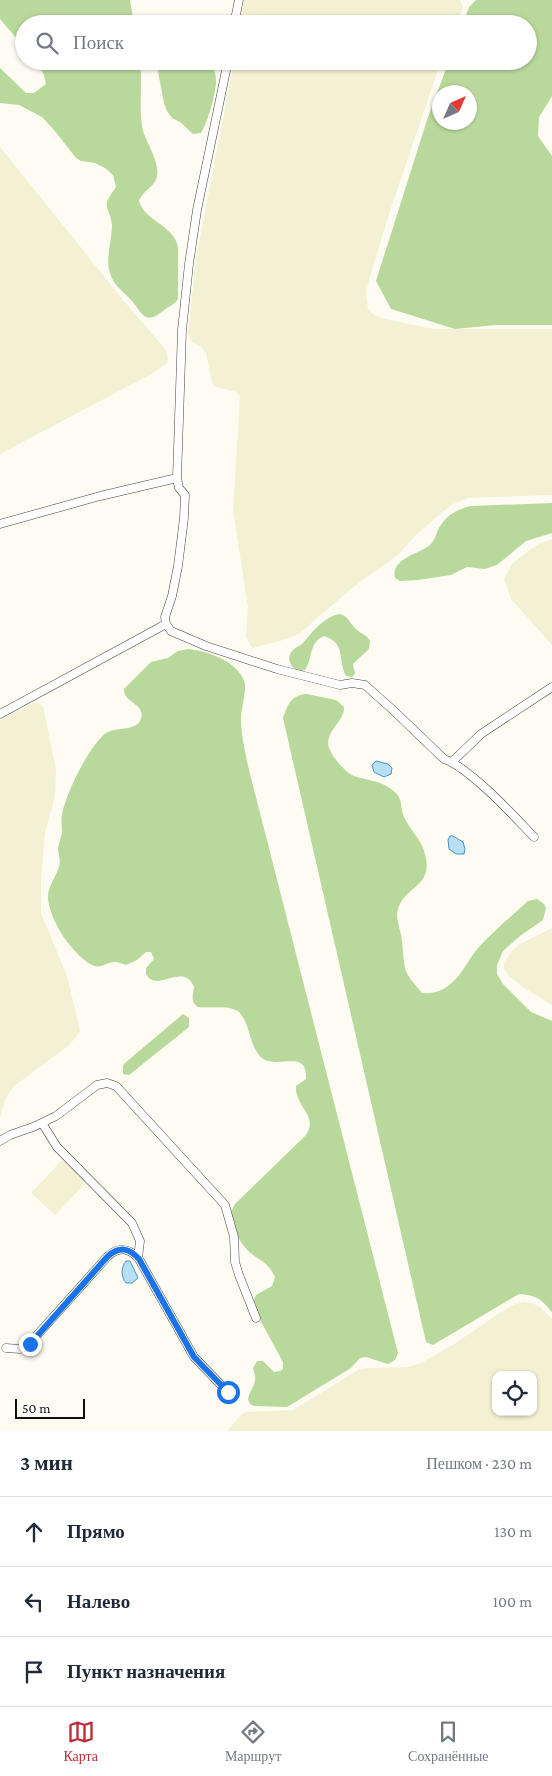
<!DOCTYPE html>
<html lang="ru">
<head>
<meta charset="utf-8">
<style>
	body { margin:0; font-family:"Crimson Pro",serif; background:#f2f2f3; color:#1f2937 }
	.controls { position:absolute; right:15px; bottom:15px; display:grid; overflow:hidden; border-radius:10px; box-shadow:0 1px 4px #0004 }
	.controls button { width:45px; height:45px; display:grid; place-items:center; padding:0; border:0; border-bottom:1px solid #e0e1e3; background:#fff; color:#1f2937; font:25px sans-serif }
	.compass { position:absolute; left:432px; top:85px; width:45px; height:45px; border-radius:50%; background:#fff; box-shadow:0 1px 4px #0004; rotate:45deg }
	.scale { position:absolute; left:15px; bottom:12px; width:70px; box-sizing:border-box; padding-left:5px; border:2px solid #0f0f0f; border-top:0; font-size:14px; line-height:18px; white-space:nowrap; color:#0f0f0f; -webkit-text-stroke:4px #fff; paint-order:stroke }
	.stop { position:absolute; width:15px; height:15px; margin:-11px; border:4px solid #1a73e8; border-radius:50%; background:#fff }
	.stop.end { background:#1a73e8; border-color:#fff; box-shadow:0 1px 5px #0008 }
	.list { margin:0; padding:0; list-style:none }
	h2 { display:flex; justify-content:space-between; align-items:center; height:65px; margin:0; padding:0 20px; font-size:21px }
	h2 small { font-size:16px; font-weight:400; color:#747a83 }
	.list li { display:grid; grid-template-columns:32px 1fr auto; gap:15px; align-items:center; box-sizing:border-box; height:70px; padding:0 20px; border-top:1px solid #e0e1e3 }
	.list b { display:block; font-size:19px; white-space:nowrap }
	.list em { font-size:16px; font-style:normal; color:#747a83 }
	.icon { flex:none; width:28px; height:28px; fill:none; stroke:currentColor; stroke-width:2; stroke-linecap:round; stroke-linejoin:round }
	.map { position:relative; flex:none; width:552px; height:1431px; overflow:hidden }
	.search { position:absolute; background:#fff; box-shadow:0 1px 4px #0004; left:15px; right:15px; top:15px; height:55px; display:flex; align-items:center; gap:12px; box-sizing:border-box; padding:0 18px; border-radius:28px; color:#747a83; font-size:19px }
	.sheet { height:275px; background:#fff }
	nav { display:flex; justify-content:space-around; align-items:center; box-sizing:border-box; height:70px; border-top:1px solid #e0e1e3; background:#fff; font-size:14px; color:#747a83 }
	nav a { display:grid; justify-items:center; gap:2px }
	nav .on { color:#ba2c36 }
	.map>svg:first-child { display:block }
	.farmland { fill:#f4f0d3; fill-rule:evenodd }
	.forest { fill:#b8d89c; fill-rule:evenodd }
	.water { fill:#b9dff4; stroke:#4395c8 }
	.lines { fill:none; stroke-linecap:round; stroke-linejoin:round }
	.street-casing { stroke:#424242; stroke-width:9 }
	.street { stroke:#fff; stroke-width:8 }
	.route { stroke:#1a73e8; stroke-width:6 }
</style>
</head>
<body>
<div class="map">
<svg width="552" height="1431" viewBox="0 0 552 1431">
	<rect width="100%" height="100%" fill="#fefcf2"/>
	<path class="farmland" d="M 244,0 L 460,0 L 463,7 L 457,24 L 240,24 Z
		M 234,61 L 441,61 L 389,214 L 370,277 L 366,292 L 368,309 L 374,315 L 385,319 L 434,329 L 552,329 L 552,495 L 468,498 L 451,505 L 417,534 L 398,555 L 352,588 L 300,633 L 287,639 L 252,648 L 246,637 L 248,607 L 233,511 L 240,396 L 236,392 L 216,387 L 212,383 L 206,353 L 201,347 L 191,341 L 188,333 L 196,259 Z
		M 0,147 L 124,301 L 166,350 L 168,359 L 166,364 L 153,373 L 0,454 Z
		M 552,539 L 552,645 L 511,599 L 504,579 L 512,564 L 528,551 L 541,543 Z
		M 34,703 L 39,703 L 43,707 L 56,769 L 55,796 L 45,833 L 41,881 L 41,913 L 67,976 L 80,1030 L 77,1036 L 68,1046 L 13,1087 L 5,1100 L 0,1117 L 0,720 Z
		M 552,928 L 552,1005 L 524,988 L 509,976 L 504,969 L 504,962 L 513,950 L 520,944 Z
		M 64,1158 L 85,1178 L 82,1182 L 85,1184 L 55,1215 L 31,1193 Z
		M 524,1302 L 532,1303 L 540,1307 L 552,1319 L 552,1431 L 227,1431 L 241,1415 L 246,1412 L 293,1410 L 358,1370 L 368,1368 L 408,1367 L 421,1363 L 454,1344 L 501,1312 L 515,1304 ZM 496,1375 L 533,1375 L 533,1412 L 496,1412 Z"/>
	<path class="forest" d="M 0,0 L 130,0 L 134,24 L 24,24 L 24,47 L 0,19 Z
		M 476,0 L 552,0 L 552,96 L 539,117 L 538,136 L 552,156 L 552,325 L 496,325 L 455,329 L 391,309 L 376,281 L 428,117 L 449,61 L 528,61 L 528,24 L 463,24 L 469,7 ZM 440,92 L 470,92 L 470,122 L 440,122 Z
		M 36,61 L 140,61 C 143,84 138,109 143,131 C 147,143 160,164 157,176 C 156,186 143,190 139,201 C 145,222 175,225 178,248 L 178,299 C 174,305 169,306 163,311 C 144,326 143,313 131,300 C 123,291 113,285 110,273 C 105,258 112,241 112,226 C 110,204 99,211 116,187 L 113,175 L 105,168 L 95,163 L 81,161 L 76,158 L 54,130 L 42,117 L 19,105 L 0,103 L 0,68 L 26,93 L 34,93 L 46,84 L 44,75 Z
		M 156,61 L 211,61 C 213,68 216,73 216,80 C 217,90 207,125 201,133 L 193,134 L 180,122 L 172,118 L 167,111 L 164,103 Z
		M 552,503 L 552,533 L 526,541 L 497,565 L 485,569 L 467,567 L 451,575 L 418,580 L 400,581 L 395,578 C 390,559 419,554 430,545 C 435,541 436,533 439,528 C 446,515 458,509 471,506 Z
		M 340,614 C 349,617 349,622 355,628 C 360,634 367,634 370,641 L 369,649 L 353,664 C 353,670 358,672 352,677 L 346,676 C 337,659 347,644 324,636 C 308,643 313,659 305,670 L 300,672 C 291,669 285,658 293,650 C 296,647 300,646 303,643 C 313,631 325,616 340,614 Z
		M 188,649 C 208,651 240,662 245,684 C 246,691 241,710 241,719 C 241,734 245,751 248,766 L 398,1353 L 395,1360 L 388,1364 L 366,1357 L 360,1358 L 351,1368 L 287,1407 L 254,1406 C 241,1400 254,1390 255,1380 C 256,1376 254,1372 253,1368 L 257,1361 L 263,1361 L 274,1372 L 280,1371 L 283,1369 L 283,1362 L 252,1305 L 256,1295 L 272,1286 L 275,1277 C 266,1258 255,1261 244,1246 C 236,1237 234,1223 231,1212 L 235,1204 L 306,1135 C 319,1115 295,1108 296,1086 L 306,1079 C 308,1048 277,1070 262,1058 C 247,1046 251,1014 233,1009 C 226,1006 207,1008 198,1007 C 190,1002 193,996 194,987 C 184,961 156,994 146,974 L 146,968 L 154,959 L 151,952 L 146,952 L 137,960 L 126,965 C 123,964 119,962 115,962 C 104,962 100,972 87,962 C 68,948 51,921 48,899 C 47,887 56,877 59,867 C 61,860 58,854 58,848 C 59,843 61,838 62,833 C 62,827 61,820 62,814 C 67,792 83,760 97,742 C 100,739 103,734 108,732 C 118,727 137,731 141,719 C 146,703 123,703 124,689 L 151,662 L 168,658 L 178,651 Z
		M 307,694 L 336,700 L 344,707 C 345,722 324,731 329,748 C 333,758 345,772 354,776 C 371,782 380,779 396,793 C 403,800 400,809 404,817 C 410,830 422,840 425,854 C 433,885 410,885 400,904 C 393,917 401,928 402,941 C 403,950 403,959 405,968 C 407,977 416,985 422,993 C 431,994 440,992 448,986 C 462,976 468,959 479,947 C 494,930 512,916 528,901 L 537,899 L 544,904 L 546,908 L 543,920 L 520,936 L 503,951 L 497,965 L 497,974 L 503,984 L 531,1012 L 552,1021 L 552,1312 C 541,1299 536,1295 519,1294 L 433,1345 L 426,1342 L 283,718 C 288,704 291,695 307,694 Z
		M 183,1014 L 189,1018 L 189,1027 L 129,1075 L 123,1074 L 123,1066 L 125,1063 Z"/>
	<path class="water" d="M 376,761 L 388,764 L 392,768 L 391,774 L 384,777 L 374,772 L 372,765 Z
		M 453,836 L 463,842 L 465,849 L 464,854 L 456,854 L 449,849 L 448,840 L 450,836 Z
		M 126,1261 L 130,1261 L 138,1278 L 132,1283 L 126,1283 C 121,1277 121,1267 126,1261 Z"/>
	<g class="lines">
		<g class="street-casing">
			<path id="street" d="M 234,24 L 239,0
				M 177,478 L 179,488 L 185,495 L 184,518 L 178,566 L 172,596 L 165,617 L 166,624 L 171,631 L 206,646 L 277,669 L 340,685 L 352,683 L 365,685 L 393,710 L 444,759 C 470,768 514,816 534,837
				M 0,524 L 100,496 L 177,478 L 182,330 L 189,264 L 197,210 L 228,61
				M 0,714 L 166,624
				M 452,762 L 481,734 L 552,687
				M 42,1123 L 57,1147 L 132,1223 L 140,1241 L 138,1258
				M 0,1141 L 10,1135 L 33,1127 L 56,1116 L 97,1085 L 107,1083 L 116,1086 L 225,1205 L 234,1237 L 235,1262 L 239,1275 L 256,1318
				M 6,1348 L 20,1349 L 30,1343 L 108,1256 C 120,1246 129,1248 139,1259 L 194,1357 L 228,1392"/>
		</g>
		<use href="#street" class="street"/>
	</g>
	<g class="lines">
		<path class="route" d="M 30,1344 L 108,1256 C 120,1246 129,1248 139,1259 L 194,1357 L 228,1392"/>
	</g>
</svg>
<div class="controls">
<button><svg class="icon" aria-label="locate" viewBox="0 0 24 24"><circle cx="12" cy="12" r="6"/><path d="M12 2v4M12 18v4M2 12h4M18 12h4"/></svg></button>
</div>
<svg class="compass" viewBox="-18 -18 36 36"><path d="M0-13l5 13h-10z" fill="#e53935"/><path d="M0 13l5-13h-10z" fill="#747a83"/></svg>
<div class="scale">50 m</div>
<div class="stop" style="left:228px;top:1392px"></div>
<div class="stop end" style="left:30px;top:1344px"></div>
<div class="search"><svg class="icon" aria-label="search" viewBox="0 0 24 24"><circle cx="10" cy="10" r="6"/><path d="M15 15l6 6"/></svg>Поиск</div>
</div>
<section class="sheet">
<h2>3 мин<small>Пешком · 230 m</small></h2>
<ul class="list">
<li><svg class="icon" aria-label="ahead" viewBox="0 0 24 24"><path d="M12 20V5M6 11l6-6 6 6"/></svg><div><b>Прямо</b></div><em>130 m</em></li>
<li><svg class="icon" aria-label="left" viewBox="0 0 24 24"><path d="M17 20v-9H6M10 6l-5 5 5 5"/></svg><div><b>Налево</b></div><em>100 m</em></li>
<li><svg class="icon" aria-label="arrive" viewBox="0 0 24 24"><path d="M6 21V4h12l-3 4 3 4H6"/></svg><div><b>Пункт назначения</b></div></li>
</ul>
</section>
<nav>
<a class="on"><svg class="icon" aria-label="map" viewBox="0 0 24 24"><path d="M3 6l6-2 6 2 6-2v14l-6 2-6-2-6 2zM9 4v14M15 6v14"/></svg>Карта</a>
<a><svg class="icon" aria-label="directions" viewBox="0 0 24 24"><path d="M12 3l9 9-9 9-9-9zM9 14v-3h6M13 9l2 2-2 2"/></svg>Маршрут</a>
<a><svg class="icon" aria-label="saved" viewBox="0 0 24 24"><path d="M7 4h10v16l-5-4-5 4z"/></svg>Сохранённые</a>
</nav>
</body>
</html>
